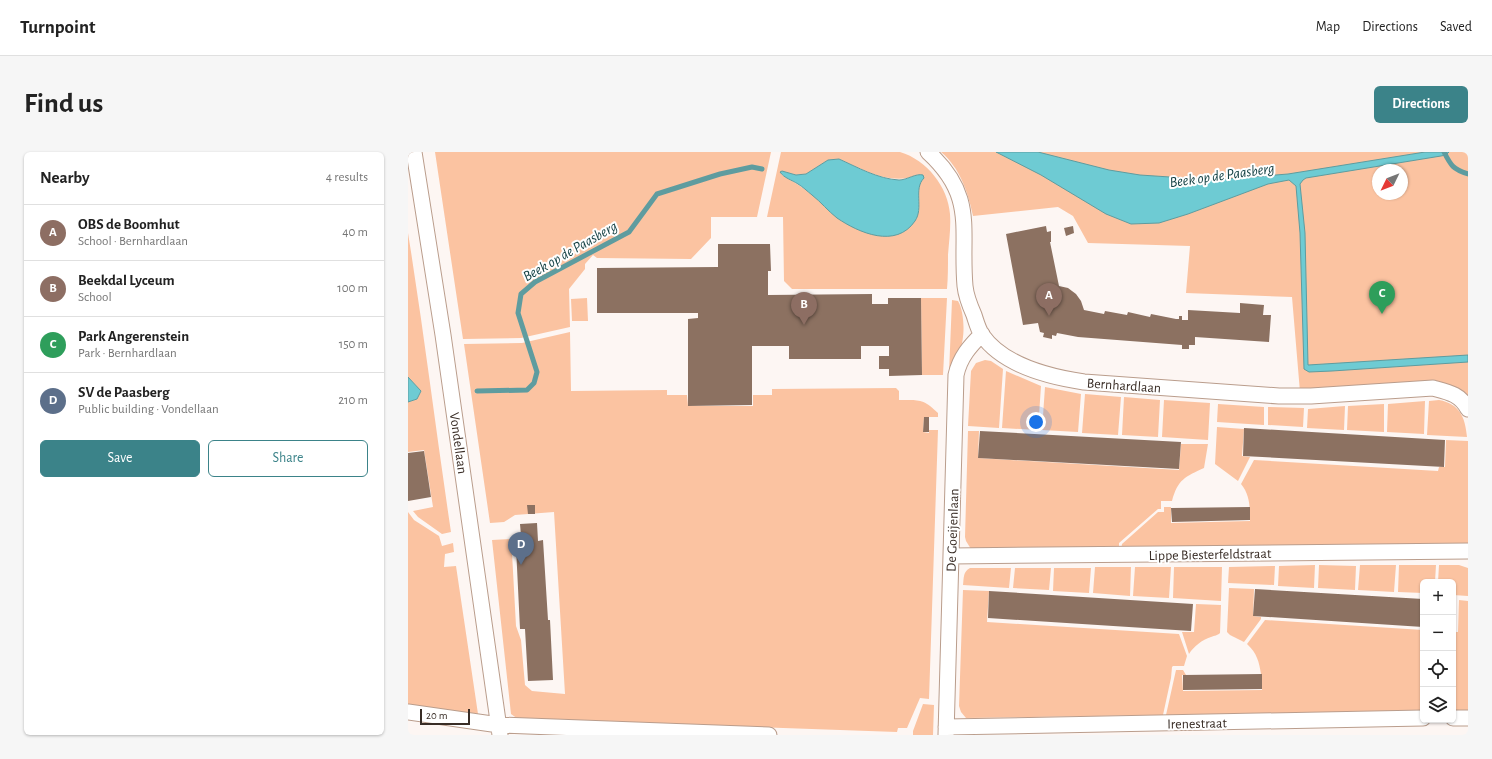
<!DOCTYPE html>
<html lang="en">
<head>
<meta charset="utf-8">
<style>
	body { margin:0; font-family:"Alegreya Sans",sans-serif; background:#f6f6f6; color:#222 }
	.controls { position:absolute; right:12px; bottom:12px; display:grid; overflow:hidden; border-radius:6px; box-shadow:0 1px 3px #0004 }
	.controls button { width:36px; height:36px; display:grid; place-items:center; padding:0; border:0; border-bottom:1px solid #e0e0e0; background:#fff; color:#222; font:20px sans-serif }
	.compass { position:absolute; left:964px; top:12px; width:36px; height:36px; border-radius:50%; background:#fff; box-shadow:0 1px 3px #0004; rotate:227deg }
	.scale { position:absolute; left:12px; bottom:10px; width:50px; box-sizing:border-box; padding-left:4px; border:2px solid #392d26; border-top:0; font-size:11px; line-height:14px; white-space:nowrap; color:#392d26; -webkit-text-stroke:3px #fff; paint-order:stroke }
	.you { position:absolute; left:628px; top:270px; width:14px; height:14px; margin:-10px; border:3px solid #fff; border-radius:50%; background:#1a73e8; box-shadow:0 0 0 6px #1a73e833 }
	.badge { display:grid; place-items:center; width:26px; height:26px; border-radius:50%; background:#3b8389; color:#fff; font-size:13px; font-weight:700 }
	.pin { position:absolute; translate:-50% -33px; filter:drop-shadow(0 1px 2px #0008) }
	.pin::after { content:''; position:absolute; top:21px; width:14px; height:12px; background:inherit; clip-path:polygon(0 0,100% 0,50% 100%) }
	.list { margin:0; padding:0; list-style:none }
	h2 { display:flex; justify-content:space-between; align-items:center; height:52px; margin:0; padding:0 16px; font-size:17px }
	h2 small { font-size:13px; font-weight:400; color:#767676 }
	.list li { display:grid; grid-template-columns:26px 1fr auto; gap:12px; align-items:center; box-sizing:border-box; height:56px; padding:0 16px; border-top:1px solid #e0e0e0 }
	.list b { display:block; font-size:15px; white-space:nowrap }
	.list p { margin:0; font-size:13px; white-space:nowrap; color:#767676 }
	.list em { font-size:13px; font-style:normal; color:#767676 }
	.actions { display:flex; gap:8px; padding:12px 16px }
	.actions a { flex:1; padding:9px 0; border:1px solid #3b8389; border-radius:6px; text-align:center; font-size:14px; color:#3b8389 }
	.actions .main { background:#3b8389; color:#fff }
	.icon { flex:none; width:22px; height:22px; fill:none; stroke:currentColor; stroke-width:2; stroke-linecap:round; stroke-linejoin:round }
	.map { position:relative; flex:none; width:1060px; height:583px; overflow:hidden; border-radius:6px }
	header { display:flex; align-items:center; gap:24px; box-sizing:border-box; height:56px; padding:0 20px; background:#fff; border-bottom:1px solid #e0e0e0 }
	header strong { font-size:19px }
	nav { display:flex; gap:22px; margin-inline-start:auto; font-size:14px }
	.intro { display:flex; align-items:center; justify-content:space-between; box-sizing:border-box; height:96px; padding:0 24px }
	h1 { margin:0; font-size:28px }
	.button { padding:10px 18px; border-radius:6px; background:#3b8389; color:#fff; font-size:14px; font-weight:700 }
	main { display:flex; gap:24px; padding:0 24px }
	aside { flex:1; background:#fff; border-radius:6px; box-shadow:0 1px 3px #0004 }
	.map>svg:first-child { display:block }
	.green { fill:#fbc3a1; fill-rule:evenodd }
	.water { fill:#6ecbd3; stroke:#5e9c9f }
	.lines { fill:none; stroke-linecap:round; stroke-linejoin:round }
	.stream { stroke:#5e9c9f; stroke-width:5 }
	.building { fill:#8c7161 }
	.minor-casing { stroke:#ba9d8c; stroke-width:17 }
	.minor { stroke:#fff; stroke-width:15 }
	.labels { text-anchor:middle; stroke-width:4; stroke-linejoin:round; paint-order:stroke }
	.street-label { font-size:14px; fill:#392d26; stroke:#fff }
	.water-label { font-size:15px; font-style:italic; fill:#123f42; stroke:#fff }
</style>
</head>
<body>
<header>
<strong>Turnpoint</strong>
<nav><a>Map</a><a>Directions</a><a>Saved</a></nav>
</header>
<div class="intro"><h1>Find us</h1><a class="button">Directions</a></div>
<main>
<aside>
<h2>Nearby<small>4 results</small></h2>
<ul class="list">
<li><span class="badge" style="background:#8d6e63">A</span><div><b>OBS de Boomhut</b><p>School · Bernhardlaan</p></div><em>40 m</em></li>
<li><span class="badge" style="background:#8d6e63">B</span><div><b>Beekdal Lyceum</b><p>School</p></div><em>100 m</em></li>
<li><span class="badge" style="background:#2e9e5b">C</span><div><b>Park Angerenstein</b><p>Park · Bernhardlaan</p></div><em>150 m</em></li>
<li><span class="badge" style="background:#5c6f8a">D</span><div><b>SV de Paasberg</b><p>Public building · Vondellaan</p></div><em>210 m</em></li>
</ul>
<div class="actions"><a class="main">Save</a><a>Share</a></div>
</aside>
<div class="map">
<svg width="1060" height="583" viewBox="0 0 1060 583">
	<rect width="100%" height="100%" fill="#fdf6f3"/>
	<path class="green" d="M 27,0 L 363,0 L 349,65 L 303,65 L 303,86 L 283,107 L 189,106 L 185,103 L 177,112 L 177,117 L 161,137 L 162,175 L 113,186 L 55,187 Z
		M 373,0 L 492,0 C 519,8 540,35 542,62 C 543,76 541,89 540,103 C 540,114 540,126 539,137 L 384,137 L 376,129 L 375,65 L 359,65 ZM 431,7 C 459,19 481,34 512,23 L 516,26 L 511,32 L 511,59 L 424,62 C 410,45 393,34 374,23 L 374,19 L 388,23 L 398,22 L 420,8 Z
		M 533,0 L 1060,0 L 1060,245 L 1055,239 L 1040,233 L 892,240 L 884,145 L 778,141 L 782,94 L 680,91 L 665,64 L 650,55 L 565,64 C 560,40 552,16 533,0 ZM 970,18 L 994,18 L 994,42 L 970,42 Z
		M 0,81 C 16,180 28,280 43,380 L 34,382 L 10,365 L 5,359 L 25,355 L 16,298 L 0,300 L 0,250 L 9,247 L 13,239 L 0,225 Z
		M 179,146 L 180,169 L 164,169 L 163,147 Z
		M 513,146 L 539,146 L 535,223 L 514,223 Z
		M 544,148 L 550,149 C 557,161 557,186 552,198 C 549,206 545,213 541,221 Z
		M 162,180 L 163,239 L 259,238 L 259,243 L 279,243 L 280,254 L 345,254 L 345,243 L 364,243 L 364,237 L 488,236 L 491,239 L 491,248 C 510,248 515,246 530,261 L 530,265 L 516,265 L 515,280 L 521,281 L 521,278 L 530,278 L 521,547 L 512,546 L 499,576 L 490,576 L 489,580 L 110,567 L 103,562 L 84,388 L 102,387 L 104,401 L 108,474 L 113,488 L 117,533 L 124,539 L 157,542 L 146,360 L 107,363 L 96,370 L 82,371 L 56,192 L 114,191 Z
		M 577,208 L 583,209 L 595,217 L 591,276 L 560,274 L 563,219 L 568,211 Z
		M 598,219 L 633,234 L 630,278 L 594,276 Z
		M 637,235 L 673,242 L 670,280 L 634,278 Z
		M 677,242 L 713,245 L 710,283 L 674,281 Z
		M 716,245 L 752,248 L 750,285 L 714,283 Z
		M 756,248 L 802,251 L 800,288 L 754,285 Z
		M 1031,248 C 1052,252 1057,265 1059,285 L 1019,283 L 1021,249 Z
		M 1017,249 L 1016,282 L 979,280 L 980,252 Z
		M 810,252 L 856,255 L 856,273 L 809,270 Z
		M 976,252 L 976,280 L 939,278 L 940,254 Z
		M 937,254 L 936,278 L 899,276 L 900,257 Z
		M 860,255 L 896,256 L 895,275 L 860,273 Z
		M 809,275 L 836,277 L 834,304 L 842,305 L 830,329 L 807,312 Z
		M 560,279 L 571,279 L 570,306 L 771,318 L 773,292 L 800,292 L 796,316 C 777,325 770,327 764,349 L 753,349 L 753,357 L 750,357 L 711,391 L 711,398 L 563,397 L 558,389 L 557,385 Z
		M 1038,288 L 1060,289 L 1060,391 L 1054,394 L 713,398 L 714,392 L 750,360 L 756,360 L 756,355 L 763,355 L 763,371 L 842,369 C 842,355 842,343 833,332 L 846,308 L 1030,319 L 1031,315 L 1037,315 Z
		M 0,360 L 6,368 L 31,384 L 34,394 L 45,391 L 46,400 L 37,402 L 36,415 L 48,414 L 70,562 L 0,553 Z
		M 907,413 L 906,436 L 870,434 L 871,414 Z
		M 911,413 L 948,414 L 947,438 L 910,436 Z
		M 952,413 L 988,413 L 986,440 L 950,438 Z
		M 991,413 L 1028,413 L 1027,430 L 1015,430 L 1015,441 L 990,440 Z
		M 1031,413 L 1051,413 L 1060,416 L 1060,444 L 1045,443 L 1045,430 L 1030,430 Z
		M 867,414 L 866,433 L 820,431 L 821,415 Z
		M 687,415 L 723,415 L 722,444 L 685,441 Z
		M 727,415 L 763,415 L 761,446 L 725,444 Z
		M 766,415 L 814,415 L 813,449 L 765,446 Z
		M 562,416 L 603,416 L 601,436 L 555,433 C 556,425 555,420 562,416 Z
		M 607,416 L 643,416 L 641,438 L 605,436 Z
		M 646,416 L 683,416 L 681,441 L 645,439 Z
		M 821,436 L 846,437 L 845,464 L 853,465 L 853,467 L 836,490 L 822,483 L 819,480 Z
		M 555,438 L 581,439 L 579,470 L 771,482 L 779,504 L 776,514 L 765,514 L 764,515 L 763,526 L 755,563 L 558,566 L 553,560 L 551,554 Z
		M 1051,448 L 1060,449 L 1060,559 L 1045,559 L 1045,480 L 1050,480 Z
		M 788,452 L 813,453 L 812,481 C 809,484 807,483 803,485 C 794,488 786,494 781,502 L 774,480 L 786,480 Z
		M 857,468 L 1015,478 L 1015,559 L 758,563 L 768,518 L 775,518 L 778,523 L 774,523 L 775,539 L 854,538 L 854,522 L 853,522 C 851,510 849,501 839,492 Z
		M 515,552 L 526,553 L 525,583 L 505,583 L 505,579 Z"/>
	<path class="water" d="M 588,0 L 630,0 L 701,18 L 732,23 L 807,28 L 880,22 L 1017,0 L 1041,0 L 1038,3 L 1033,4 L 898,26 L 895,28 L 892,32 L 897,81 L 900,213 L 1060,203 L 1060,210 L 924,219 L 901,220 L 896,217 L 892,81 L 888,34 L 881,28 L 860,32 L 780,62 L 751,71 L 723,72 L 698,62 L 633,23 Z
		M 431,7 C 449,15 470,27 491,28 C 499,28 508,21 515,23 L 516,26 C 505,37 516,56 507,69 C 488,97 451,81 429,66 C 420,59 413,50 404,43 C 399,39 395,35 390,32 C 384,28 376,26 372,20 L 374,19 L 388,23 L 398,22 L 420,8 Z
		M 0,225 L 13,239 L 9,247 L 0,250 Z"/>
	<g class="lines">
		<path class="stream" d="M 1036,0 C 1043,14 1045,17 1060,22
			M 69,239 L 119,238 L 126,231 L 129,220 L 110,161 L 113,142 L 127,130 L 221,80 L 249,42 L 312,22 L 344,15 L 354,17"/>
	</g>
	<path class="building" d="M 638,74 L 639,80 L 643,79 L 643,90 L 642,90 L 651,134 L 660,136 L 668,142 L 673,149 L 676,158 L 696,162 L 697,159 L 719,163 L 720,160 L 742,165 L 743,162 L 768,167 L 771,167 L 771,164 L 774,164 L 774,168 L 780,168 L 780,158 L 832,161 L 832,151 L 856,153 L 855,163 L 863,163 L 861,190 L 787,185 L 787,193 L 781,193 L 781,197 L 774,197 L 774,193 L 670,185 L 649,181 L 648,184 L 644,183 L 644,187 L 635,185 L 636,181 L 632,180 L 630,171 L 615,173 L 598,82 Z
		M 665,74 L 666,81 L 658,84 L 656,76 Z
		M 310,92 L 362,92 L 363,119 L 360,119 L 360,143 L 464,142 L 464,152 L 480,152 L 480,146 L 513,146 L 514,223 L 481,224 L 481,217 L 471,217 L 471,204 L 481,204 L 481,194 L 453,194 L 453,207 L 381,207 L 381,194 L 344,194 L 344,253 L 280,254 L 280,167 L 290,166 L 290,161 L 189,161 L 189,116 L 310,115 Z
		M 516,265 L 521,265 L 521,280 L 515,280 Z
		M 836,276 L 1037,288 L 1036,315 L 835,304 Z
		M 572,279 L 773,290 L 771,317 L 570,306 Z
		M 16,299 L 23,345 L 0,349 L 0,301 Z
		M 119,353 L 127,353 L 127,362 L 120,362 Z
		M 842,355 L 842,368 L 764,370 L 763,356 Z
		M 129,371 L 130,389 L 135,388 L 140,468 L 142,468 L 145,528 L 120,529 L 117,477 L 112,477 L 108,395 L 114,395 L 112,372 Z
		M 847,437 L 1015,447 L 1015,475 L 845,464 Z
		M 581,439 L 785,452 L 783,479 L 580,466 Z
		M 1045,449 L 1048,450 L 1046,478 L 1045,478 Z
		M 854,522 L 854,537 L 775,538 L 775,523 Z"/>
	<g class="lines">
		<g class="minor-casing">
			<path id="minor" d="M 6,0 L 35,183 L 92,583
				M 520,0 C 569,45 552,77 557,134 C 558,144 562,154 566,163 C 568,169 570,177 574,183 C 595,213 642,225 676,230 L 871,244 L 903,244 L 1025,236 C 1040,240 1052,242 1060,257
				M 543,404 L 1060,399
				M 0,560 L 91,573 L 361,583
				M 1045,566 L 1060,566
				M 538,575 L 1015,566
				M 538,583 L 548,223 C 552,205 562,194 574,182"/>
		</g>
		<use href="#minor" class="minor"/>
	</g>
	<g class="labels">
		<g class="street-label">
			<text transform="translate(716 233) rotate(4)" y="5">Bernhardlaan</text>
			<text transform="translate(51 291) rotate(82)" y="5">Vondellaan</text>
			<text transform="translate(544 378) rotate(-88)" y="5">De Goeijenlaan</text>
			<text transform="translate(802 402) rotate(-1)" y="5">Lippe Biesterfeldstraat</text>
			<text transform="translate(789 571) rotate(-1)" y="5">Irenestraat</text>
		</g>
		<g class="water-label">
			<text transform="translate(814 23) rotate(-8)" y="5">Beek op de Paasberg</text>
			<text transform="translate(162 99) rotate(-30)" y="5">Beek op de Paasberg</text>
		</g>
	</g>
</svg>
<div class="controls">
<button>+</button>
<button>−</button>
<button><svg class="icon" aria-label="locate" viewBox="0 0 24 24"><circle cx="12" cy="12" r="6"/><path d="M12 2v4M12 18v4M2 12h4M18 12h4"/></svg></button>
<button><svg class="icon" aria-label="layers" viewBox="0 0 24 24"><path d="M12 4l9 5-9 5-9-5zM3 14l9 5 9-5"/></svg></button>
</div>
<svg class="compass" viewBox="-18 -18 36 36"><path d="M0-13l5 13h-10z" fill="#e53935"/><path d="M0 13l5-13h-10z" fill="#767676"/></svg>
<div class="scale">20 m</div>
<div class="you"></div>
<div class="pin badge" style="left:641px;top:164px;background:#8d6e63">A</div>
<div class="pin badge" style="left:396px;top:173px;background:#8d6e63">B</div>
<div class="pin badge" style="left:974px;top:162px;background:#2e9e5b">C</div>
<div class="pin badge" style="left:113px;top:413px;background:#5c6f8a">D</div>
</div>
</main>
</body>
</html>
